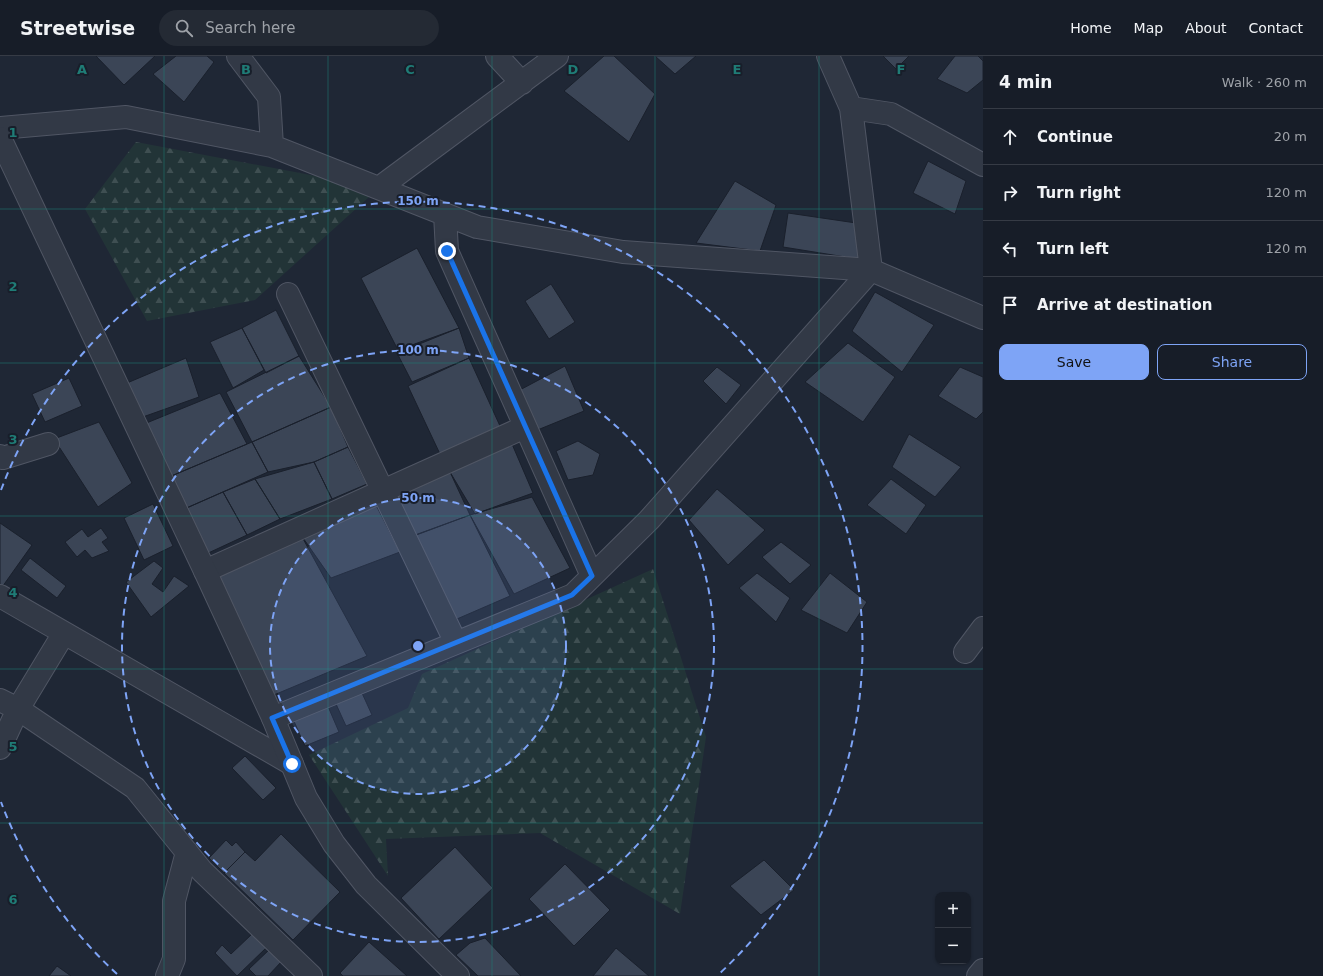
<!DOCTYPE html>
<html lang="en">
<head>
<meta charset="utf-8">
<style>
	body { margin:0; font-family:"DejaVu Sans",sans-serif; background:#242a34; color:#f1f3f6 }
	.controls { position:absolute; right:12px; bottom:12px; display:grid; overflow:hidden; border-radius:8px; box-shadow:0 1px 3px #0004 }
	.controls button { width:36px; height:36px; display:grid; place-items:center; padding:0; border:0; border-bottom:1px solid #363b45; background:#171d28; color:#f1f3f6; font:20px sans-serif }
	.stop { position:absolute; width:12px; height:12px; margin:-9px; border:3px solid #1a73e8; border-radius:50%; background:#fff }
	.stop.end { background:#1a73e8; border-color:#fff; box-shadow:0 1px 4px #0008 }
	.list { margin:0; padding:0; list-style:none }
	h2 { display:flex; justify-content:space-between; align-items:center; height:52px; margin:0; padding:0 16px; font-size:17px }
	h2 small { font-size:13px; font-weight:400; color:#9ea2a8 }
	.list li { display:grid; grid-template-columns:26px 1fr auto; gap:12px; align-items:center; box-sizing:border-box; height:56px; padding:0 16px; border-top:1px solid #363b45 }
	.list b { display:block; font-size:15px; white-space:nowrap }
	.list em { font-size:13px; font-style:normal; color:#9ea2a8 }
	.actions { display:flex; gap:8px; padding:12px 16px }
	.actions a { flex:1; padding:9px 0; border:1px solid #7ea4f6; border-radius:8px; text-align:center; font-size:14px; color:#7ea4f6 }
	.actions .main { background:#7ea4f6; color:#111 }
	.icon { flex:none; width:22px; height:22px; fill:none; stroke:currentColor; stroke-width:2; stroke-linecap:round; stroke-linejoin:round }
	.map { position:relative; flex:none; width:983px; height:920px; overflow:hidden }
	header { display:flex; align-items:center; gap:24px; box-sizing:border-box; height:56px; padding:0 20px; background:#171d28; border-bottom:1px solid #363b45 }
	header strong { font-size:19px }
	nav { display:flex; gap:22px; margin-inline-start:auto; font-size:14px }
	.search { width:280px; height:36px; background:#242a34; display:flex; align-items:center; gap:10px; box-sizing:border-box; padding:0 14px; border-radius:22px; color:#9ea2a8; font-size:15px }
	main { display:flex }
	aside { flex:1; background:#171d28 }
	.map>svg:first-child { display:block }
	.forest { fill:url(#forest-firs) }
	.building { fill:#3b4556; stroke:#1a202c }
	.lines { fill:none; stroke-linecap:round; stroke-linejoin:round }
	.minor-casing { stroke:#505664; stroke-width:24 }
	.tertiary-casing { stroke:#505664; stroke-width:24 }
	.minor { stroke:#323946; stroke-width:22 }
	.tertiary { stroke:#323946; stroke-width:22 }
	.route { stroke:#1a73e8; stroke-width:5 }
	.grid { fill:none; stroke:#1f7c76; stroke-width:1; stroke-opacity:0.55 }
	.ring { fill:none; stroke:#7ea4f6; stroke-width:2; stroke-dasharray:7 5 }
	.grid-label { font-size:13px; text-anchor:middle; font-weight:bold; fill:#1f7c76; stroke:#181e2a; stroke-width:4; stroke-linejoin:round; paint-order:stroke }
	.centre { fill:#7ea4f6; stroke:#181e2a; stroke-width:2 }
	.ring-label { font-size:12px; text-anchor:middle; font-weight:bold; fill:#7ea4f6; stroke:#181e2a; stroke-width:4; stroke-linejoin:round; paint-order:stroke }
</style>
</head>
<body>
<header>
<strong>Streetwise</strong>
<div class="search"><svg class="icon" aria-label="search" viewBox="0 0 24 24"><circle cx="10" cy="10" r="6"/><path d="M15 15l6 6"/></svg>Search here</div>
<nav><a>Home</a><a>Map</a><a>About</a><a>Contact</a></nav>
</header>
<main>
<div class="map">
<svg width="983" height="920" viewBox="0 0 983 920">
	<defs>
		<pattern id="forest-firs" width="22" height="20" patternUnits="userSpaceOnUse"><rect width="22" height="20" fill="#223437"/><path d="M5 1l3.5 6h-7zM16 11l3.5 6h-7z" fill="#3f4f52"/></pattern>
	</defs>
	<rect width="100%" height="100%" fill="#1f2735"/>
	<path class="forest" d="M 136,86 L 379,132 L 255,244 L 147,265 L 85,153 Z
		M 653,513 L 706,681 L 680,858 L 540,777 L 386,783 L 388,820 L 309,699 L 408,652 L 422,618 Z"/>
	<path class="building" d="M 96,0 L 155,0 L 124,29 Z
		M 176,0 L 207,0 L 214,6 L 184,46 L 153,18 Z
		M 604,0 L 614,0 L 655,38 L 629,86 L 564,35 Z
		M 655,0 L 696,0 L 675,18 Z
		M 883,0 L 909,0 L 896,13 Z
		M 955,0 L 978,0 L 983,5 L 983,24 L 967,37 L 937,23 Z
		M 928,105 L 966,125 L 955,158 L 913,137 Z
		M 735,125 L 776,149 L 760,195 L 696,187 Z
		M 788,157 L 863,168 L 858,203 L 783,191 Z
		M 417,192 L 459,272 L 398,294 L 361,222 Z
		M 551,228 L 575,266 L 549,283 L 525,245 Z
		M 875,236 L 934,269 L 902,316 L 852,275 Z
		M 276,254 L 299,300 L 266,317 L 242,272 Z
		M 242,272 L 264,314 L 233,332 L 210,286 Z
		M 459,272 L 469,302 L 412,326 L 397,297 Z
		M 848,287 L 895,321 L 863,366 L 805,326 Z
		M 299,300 L 331,351 L 252,386 L 226,336 Z
		M 186,302 L 199,341 L 140,362 L 127,327 Z
		M 469,302 L 500,370 L 440,398 L 408,330 Z
		M 565,310 L 584,355 L 535,375 L 516,336 Z
		M 717,311 L 741,329 L 726,348 L 703,325 Z
		M 960,311 L 983,321 L 983,356 L 976,363 L 938,340 Z
		M 69,322 L 82,350 L 45,366 L 32,338 Z
		M 220,337 L 247,388 L 169,421 L 144,368 Z
		M 331,351 L 348,391 L 314,406 L 268,416 L 252,386 Z
		M 99,366 L 132,427 L 98,451 L 54,383 Z
		M 909,378 L 961,411 L 935,441 L 892,411 Z
		M 578,385 L 600,398 L 593,419 L 568,424 L 556,395 Z
		M 252,386 L 268,416 L 182,454 L 169,421 Z
		M 512,388 L 533,437 L 475,458 L 450,416 Z
		M 348,391 L 367,428 L 332,443 L 314,406 Z
		M 314,406 L 332,443 L 280,463 L 255,423 Z
		M 450,416 L 470,459 L 415,479 L 395,441 Z
		M 255,423 L 280,463 L 247,479 L 223,436 Z
		M 891,423 L 926,449 L 906,478 L 867,449 Z
		M 717,433 L 765,474 L 728,509 L 689,464 Z
		M 223,436 L 247,479 L 204,499 L 182,454 Z
		M 532,441 L 570,512 L 514,538 L 470,459 Z
		M 375,447 L 400,496 L 331,522 L 301,479 Z
		M 153,448 L 173,490 L 144,504 L 124,462 Z
		M 470,459 L 510,540 L 450,566 L 411,481 Z
		M 0,467 L 32,489 L 0,534 Z
		M 101,472 L 108,482 L 102,486 L 109,495 L 92,502 L 85,494 L 77,501 L 65,486 L 82,473 L 88,481 Z
		M 301,479 L 367,600 L 269,641 L 211,518 Z
		M 781,486 L 811,509 L 790,528 L 762,501 Z
		M 30,502 L 66,530 L 57,542 L 21,514 Z
		M 154,505 L 163,512 L 152,528 L 163,536 L 174,520 L 189,530 L 151,561 L 126,526 Z
		M 757,517 L 790,542 L 776,566 L 739,532 Z
		M 830,517 L 867,546 L 847,577 L 801,554 Z
		M 362,637 L 372,659 L 346,670 L 336,648 Z
		M 327,648 L 339,676 L 305,690 L 293,663 Z
		M 245,700 L 276,732 L 263,744 L 232,712 Z
		M 281,778 L 340,836 L 293,884 L 224,817 L 245,796 L 255,805 Z
		M 226,784 L 232,790 L 236,786 L 245,796 L 224,817 L 209,802 Z
		M 455,791 L 493,832 L 439,883 L 401,842 Z
		M 764,804 L 794,834 L 761,859 L 730,830 Z
		M 565,808 L 610,854 L 574,890 L 529,843 Z
		M 252,878 L 266,892 L 237,920 L 215,897 L 222,889 L 231,898 Z
		M 485,882 L 521,920 L 478,920 L 456,899 L 470,887 Z
		M 369,886 L 407,920 L 343,920 L 340,917 Z
		M 616,892 L 649,920 L 593,920 Z
		M 270,893 L 282,905 L 268,920 L 256,920 L 249,913 Z
		M 57,910 L 71,920 L 49,920 Z"/>
	<g class="lines">
		<g class="minor-casing">
			<path id="minor" d="M 238,0 L 269,41 L 272,90
				M 497,0 L 522,27
				M 851,52 L 891,58 L 983,109
				M 0,72 L 126,61 L 272,90 L 477,171 L 623,196 L 871,214 L 983,262
				M 379,132 L 557,0
				M 445,158 L 447,195 L 592,520
				M 288,238 L 456,587
				M 0,400 L 3,402 L 48,388
				M 205,515 L 525,371
				M 0,540 L 292,708
				M 965,596 L 983,572
				M 0,644 L 18,653 L 135,732 L 202,815 L 311,920
				M 273,662 L 573,539 L 649,464 L 871,214 L 851,52 L 828,0
				M 0,692 L 18,653 L 64,577
				M 167,920 L 174,903 L 174,845 L 187,796
				M 978,920 L 983,914"/>
		</g>
		<g class="tertiary-casing">
			<path id="tertiary" d="M 0,82 L 205,515 L 273,662 L 306,742 L 334,788 L 366,829 L 458,920"/>
		</g>
		<use href="#minor" class="minor"/>
		<use href="#tertiary" class="tertiary"/>
	</g>
	<g class="lines">
		<path class="route" d="M 292,708 L 272,662 L 572,539 L 592,520 L 447,195"/>
	</g>
	<path class="grid" d="M 164,0 L 164,920M 328,0 L 328,920M 492,0 L 492,920M 655,0 L 655,920M 819,0 L 819,920M 0,153 L 983,153M 0,307 L 983,307M 0,460 L 983,460M 0,613 L 983,613M 0,767 L 983,767"/>
	<circle cx="418" cy="590" r="148" fill="#7ea4f6" fill-opacity=".12"/>
	<g class="ring">
		<circle cx="418" cy="590" r="148"/>
		<circle cx="418" cy="590" r="296"/>
		<path d="M117 918A445 445 0 0 1 1 746M1 434A445 445 0 1 1 719 918"/>
	</g>
	<g class="grid-label">
		<text x="82" y="18">A</text>
		<text x="246" y="18">B</text>
		<text x="410" y="18">C</text>
		<text x="573" y="18">D</text>
		<text x="737" y="18">E</text>
		<text x="901" y="18">F</text>
		<text x="13" y="81">1</text>
		<text x="13" y="235">2</text>
		<text x="13" y="388">3</text>
		<text x="13" y="541">4</text>
		<text x="13" y="695">5</text>
		<text x="13" y="848">6</text>
	</g>
	<circle cx="418" cy="590" r="6" class="centre"/>
	<g class="ring-label">
		<text x="418" y="149">150 m</text>
		<text x="418" y="298">100 m</text>
		<text x="418" y="446">50 m</text>
	</g>
</svg>
<div class="controls">
<button>+</button>
<button>−</button>
</div>
<div class="stop" style="left:292px;top:708px"></div>
<div class="stop end" style="left:447px;top:195px"></div>
</div>
<aside>
<h2>4 min<small>Walk · 260 m</small></h2>
<ul class="list">
<li><svg class="icon" aria-label="ahead" viewBox="0 0 24 24"><path d="M12 20V5M6 11l6-6 6 6"/></svg><div><b>Continue</b></div><em>20 m</em></li>
<li><svg class="icon" aria-label="right" viewBox="0 0 24 24"><path d="M7 20v-9h11M14 6l5 5-5 5"/></svg><div><b>Turn right</b></div><em>120 m</em></li>
<li><svg class="icon" aria-label="left" viewBox="0 0 24 24"><path d="M17 20v-9H6M10 6l-5 5 5 5"/></svg><div><b>Turn left</b></div><em>120 m</em></li>
<li><svg class="icon" aria-label="arrive" viewBox="0 0 24 24"><path d="M6 21V4h12l-3 4 3 4H6"/></svg><div><b>Arrive at destination</b></div></li>
</ul>
<div class="actions"><a class="main">Save</a><a>Share</a></div>
</aside>
</main>
</body>
</html>
